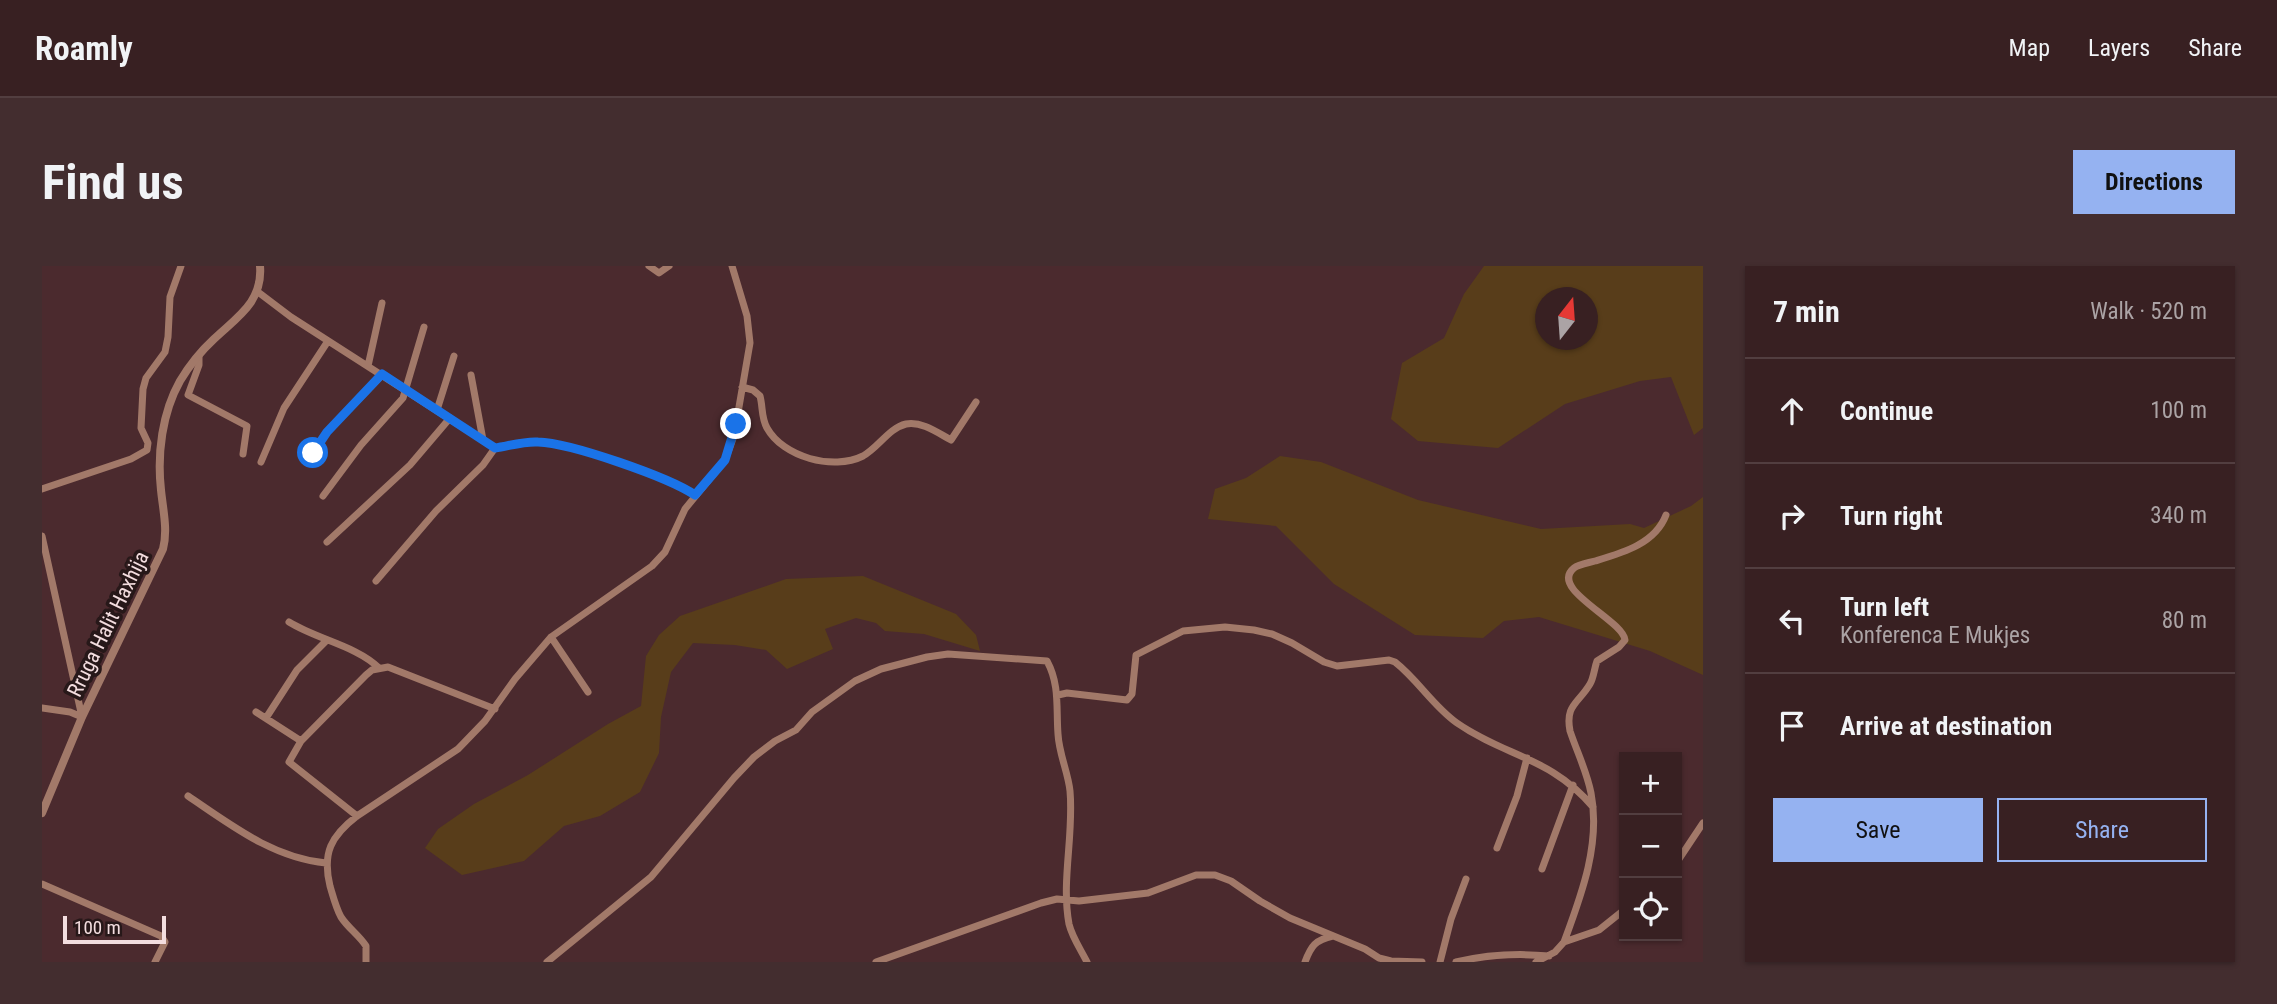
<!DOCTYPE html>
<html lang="en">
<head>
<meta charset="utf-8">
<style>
	body { margin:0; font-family:"Roboto Condensed",sans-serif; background:#432d2f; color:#f1f3f6 }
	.controls { position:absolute; right:21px; bottom:21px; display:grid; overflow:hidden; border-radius:0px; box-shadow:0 2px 5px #0004 }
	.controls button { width:63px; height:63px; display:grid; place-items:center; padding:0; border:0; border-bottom:2px solid #523e40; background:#382022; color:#f1f3f6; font:35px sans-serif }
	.compass { position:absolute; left:1493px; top:21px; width:63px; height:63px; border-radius:50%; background:#382022; box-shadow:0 2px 5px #0004; rotate:17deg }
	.scale { position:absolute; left:21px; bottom:18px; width:103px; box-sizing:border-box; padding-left:7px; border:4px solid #f3dddf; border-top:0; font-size:19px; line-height:24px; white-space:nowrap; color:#f3dddf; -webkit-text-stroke:5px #271819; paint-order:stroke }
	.stop { position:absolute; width:21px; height:21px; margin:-16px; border:5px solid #1a73e8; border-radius:50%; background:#fff }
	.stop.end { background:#1a73e8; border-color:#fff; box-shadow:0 2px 7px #0008 }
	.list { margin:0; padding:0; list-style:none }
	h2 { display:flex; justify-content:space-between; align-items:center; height:91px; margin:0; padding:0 28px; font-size:30px }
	h2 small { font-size:23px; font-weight:400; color:#aba3a5 }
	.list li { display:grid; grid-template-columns:46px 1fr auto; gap:21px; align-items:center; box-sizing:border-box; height:105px; padding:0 28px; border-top:2px solid #523e40 }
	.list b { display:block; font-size:26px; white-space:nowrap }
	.list p { margin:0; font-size:23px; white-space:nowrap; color:#aba3a5 }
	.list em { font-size:23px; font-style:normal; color:#aba3a5 }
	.actions { display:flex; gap:14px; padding:21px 28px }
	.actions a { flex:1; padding:16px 0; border:2px solid #95b2f1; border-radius:0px; text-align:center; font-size:24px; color:#95b2f1 }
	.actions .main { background:#95b2f1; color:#111 }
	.icon { flex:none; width:38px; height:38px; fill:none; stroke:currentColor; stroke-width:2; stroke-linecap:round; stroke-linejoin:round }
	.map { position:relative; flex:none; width:1661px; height:696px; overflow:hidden; border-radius:0px }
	header { display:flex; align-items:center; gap:42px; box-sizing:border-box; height:98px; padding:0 35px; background:#382022; border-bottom:2px solid #523e40 }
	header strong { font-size:33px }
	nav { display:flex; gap:38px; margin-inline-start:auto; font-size:24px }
	.intro { display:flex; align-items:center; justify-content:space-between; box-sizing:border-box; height:168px; padding:0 42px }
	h1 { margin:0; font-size:49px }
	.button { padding:18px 32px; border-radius:0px; background:#95b2f1; color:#111; font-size:24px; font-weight:700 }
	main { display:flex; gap:42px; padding:0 42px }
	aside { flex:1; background:#382022; border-radius:0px; box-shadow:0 2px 5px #0004 }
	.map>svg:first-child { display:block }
	.green { fill:#583d1a; fill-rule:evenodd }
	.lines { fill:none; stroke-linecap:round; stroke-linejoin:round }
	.minor { stroke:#a27969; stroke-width:7 }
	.tertiary { stroke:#a27969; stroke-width:8 }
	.route { stroke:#1a73e8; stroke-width:9 }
	.labels { text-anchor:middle; stroke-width:7; stroke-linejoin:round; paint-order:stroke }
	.street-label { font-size:21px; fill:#f3dddf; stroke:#271819 }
</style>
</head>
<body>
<header>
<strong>Roamly</strong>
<nav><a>Map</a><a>Layers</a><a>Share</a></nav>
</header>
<div class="intro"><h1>Find us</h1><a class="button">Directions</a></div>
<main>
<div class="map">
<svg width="1661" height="696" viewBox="0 0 1661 696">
	<rect width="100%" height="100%" fill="#4b2a2e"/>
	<path class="green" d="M 1442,0 L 1661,0 L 1661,162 L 1652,169 L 1629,111 L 1598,115 L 1523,138 L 1456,182 L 1376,175 L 1349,153 L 1360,97 L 1402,72 L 1422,28 ZM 1504,32 L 1546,32 L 1546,74 L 1504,74 Z
		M 1238,190 L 1279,196 L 1376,234 L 1499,263 L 1588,258 L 1602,262 L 1649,240 L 1661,231 L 1661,409 L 1608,385 L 1497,351 L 1462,355 L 1441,372 L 1373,369 L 1292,318 L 1234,260 L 1166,253 L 1173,223 L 1204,212 Z
		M 821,310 L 914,348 L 934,369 L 938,385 L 882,368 L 843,365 L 834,357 L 814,352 L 783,363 L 791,383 L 745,403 L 724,384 L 693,379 L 651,377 L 629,406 L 619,451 L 617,487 L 598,526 L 558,550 L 522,560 L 482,595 L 420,609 L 383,582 L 396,563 L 432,538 L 486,509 L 566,458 L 599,440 L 604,390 L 617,369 L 638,350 L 744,313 Z"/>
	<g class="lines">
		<path class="minor" d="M 607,0 L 617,7 L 627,0
			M 216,26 L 249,51 L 453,182 C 467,179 482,175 496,176 C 529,177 626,211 653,229
			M 157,89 L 157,99 L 146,129 L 205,160 L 201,188
			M 326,100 L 340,37
			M 429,109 L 441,174
			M 700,121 L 711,124 L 718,130 C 721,141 719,151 725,162 C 741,191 791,205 821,190 C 836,182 847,162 864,158 C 880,155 896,167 909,174 L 934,136
			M 395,144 L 412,90
			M 271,186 L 285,166 L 340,109
			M 219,196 L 242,142 L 286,75
			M 0,223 L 89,193 L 105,184 L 106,177 L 99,162 L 101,123 L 104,112 L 123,86 L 126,71 L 128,31 L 139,0
			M 281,230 L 319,179 L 361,132 L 382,61
			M 0,270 L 40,451
			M 285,276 L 368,199 L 408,152
			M 334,315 L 394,245 L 441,199 L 453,182
			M 247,356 C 274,373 315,380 337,402
			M 509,371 L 546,426
			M 1016,429 L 1025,427 L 1085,434 L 1090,428 L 1094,389 L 1141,365 L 1183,361 L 1212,364 L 1230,368 L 1250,377 L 1282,396 L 1295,400 L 1347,394 L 1353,396 C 1376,414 1391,440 1415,457 C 1464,491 1509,491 1551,541
			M 0,442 L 28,446 L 40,451
			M 214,446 L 259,475
			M 224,452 L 255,404 L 284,375
			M 146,530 C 189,559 231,592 284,597
			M 315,550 L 247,496 L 259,475 L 324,409 L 330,404 L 346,401 L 453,443
			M 1455,582 L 1475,530 L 1485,492
			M 1635,596 L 1661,557
			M 1500,603 L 1531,519
			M 0,618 L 119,670 L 123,676 L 113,696
			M 1522,676 L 1557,664 L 1582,644
			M 324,696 L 324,680 C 317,669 306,662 299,651 C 294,642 291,630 288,620 C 280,587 289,570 315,550 L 416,483 L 443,455 L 473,413 L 509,371 L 610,300 L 623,286 L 643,243 L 683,194 L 692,170 L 708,77 L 705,50 L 690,0
			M 505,696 L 609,611 L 692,512 L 712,491 L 733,475 L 754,464 L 770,446 L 813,415 L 839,403 L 885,391 L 906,388 L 1005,395 C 1018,419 1014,442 1016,468 C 1017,488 1026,506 1028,525 C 1032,569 1019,615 1027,658 C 1030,671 1039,684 1045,696
			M 834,696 L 999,637 L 1015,633 L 1037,635 L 1106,627 L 1154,609 L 1173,609 L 1189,615 L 1218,635 L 1248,652 L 1323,683 L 1337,692 L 1349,695 L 1380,696
			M 1263,696 C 1269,680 1273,674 1291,670
			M 1398,696 L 1409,653 L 1424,613
			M 1414,696 C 1444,689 1476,687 1507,690
			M 1494,696 L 1513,686 L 1522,676 C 1539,630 1559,578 1549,527 C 1545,506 1535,486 1528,465 C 1523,439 1536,438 1548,418 C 1552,411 1552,403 1555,395 L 1577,381 L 1583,374 C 1581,354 1506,323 1532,302 C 1537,298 1546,297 1553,295 C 1580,287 1613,278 1624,249"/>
		<path class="tertiary" d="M 0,547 L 40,451 L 121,283 C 126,264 121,244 119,224 C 115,188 120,147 138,115 C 147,100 159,85 172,73 C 195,51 221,36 218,0"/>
	</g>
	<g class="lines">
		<path class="route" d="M 271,187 L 285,166 L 340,108 L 453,182 C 467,180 482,175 496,176 C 529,177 626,211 653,229 L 683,194 L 694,158"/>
	</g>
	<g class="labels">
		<g class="street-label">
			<text transform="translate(66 358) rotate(-64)" y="7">Rruga Halit Haxhija</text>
		</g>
	</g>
</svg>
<div class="controls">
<button>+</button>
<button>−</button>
<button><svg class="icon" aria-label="locate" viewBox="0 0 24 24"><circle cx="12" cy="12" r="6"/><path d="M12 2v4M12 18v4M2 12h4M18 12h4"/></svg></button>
</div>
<svg class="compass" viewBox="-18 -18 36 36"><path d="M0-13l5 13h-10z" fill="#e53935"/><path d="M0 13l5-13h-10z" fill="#aba3a5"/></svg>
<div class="scale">100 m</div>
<div class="stop" style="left:271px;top:187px"></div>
<div class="stop end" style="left:694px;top:158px"></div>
</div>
<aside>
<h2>7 min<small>Walk · 520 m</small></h2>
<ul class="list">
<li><svg class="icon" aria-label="ahead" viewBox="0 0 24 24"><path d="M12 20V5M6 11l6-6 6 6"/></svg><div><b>Continue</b></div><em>100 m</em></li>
<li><svg class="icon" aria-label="right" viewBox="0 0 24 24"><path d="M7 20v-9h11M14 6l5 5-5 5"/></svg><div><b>Turn right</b></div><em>340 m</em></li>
<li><svg class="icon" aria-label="left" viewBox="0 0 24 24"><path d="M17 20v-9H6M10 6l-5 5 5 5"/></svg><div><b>Turn left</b><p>Konferenca E Mukjes</p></div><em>80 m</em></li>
<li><svg class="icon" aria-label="arrive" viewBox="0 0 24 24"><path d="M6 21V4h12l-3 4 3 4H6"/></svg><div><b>Arrive at destination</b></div></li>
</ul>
<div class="actions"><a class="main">Save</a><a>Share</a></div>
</aside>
</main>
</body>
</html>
